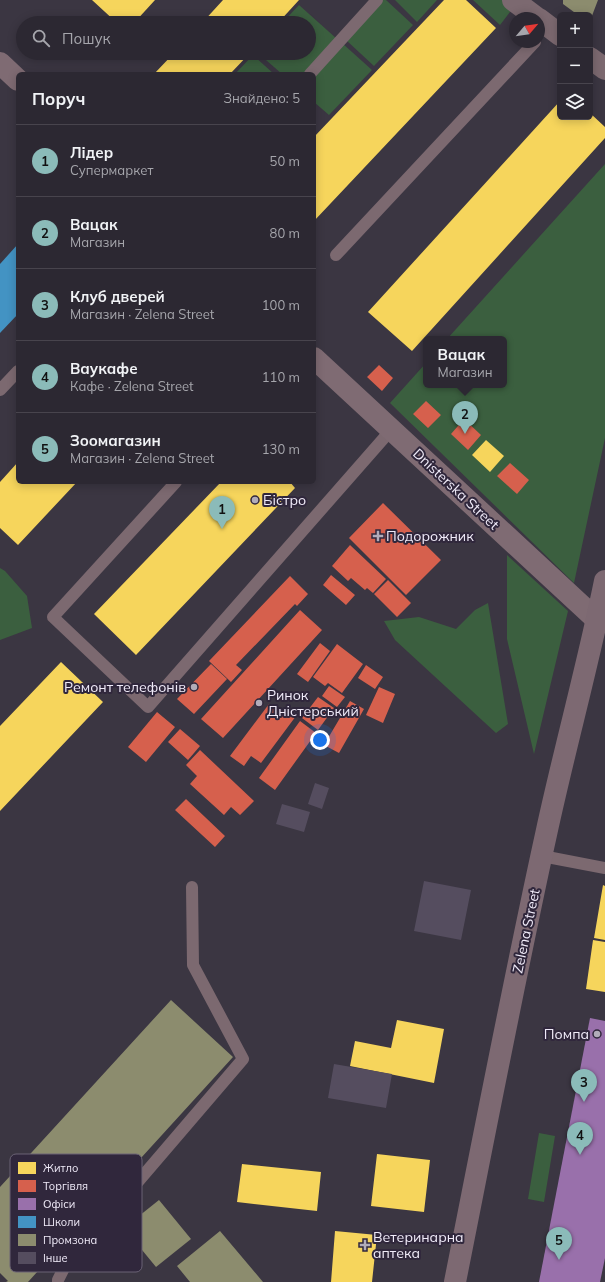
<!DOCTYPE html>
<html lang="uk">
<head>
<meta charset="utf-8">
<style>
	body { margin:0; font-family:Mulish,sans-serif; background:#38343e; color:#f1f3f6 }
	.controls { position:absolute; right:12px; top:12px; display:grid; overflow:hidden; border-radius:6px; box-shadow:0 2px 10px #0003 }
	.controls button { width:36px; height:36px; display:grid; place-items:center; padding:0; border:0; border-bottom:1px solid #48444d; background:#2c2832; color:#f1f3f6; font:20px sans-serif }
	.compass { position:absolute; left:509px; top:12px; width:36px; height:36px; border-radius:50%; background:#2c2832; box-shadow:0 2px 10px #0003; rotate:61deg }
	.you { position:absolute; left:320px; top:740px; width:14px; height:14px; margin:-10px; border:3px solid #fff; border-radius:50%; background:#1a73e8; box-shadow:0 0 0 6px #1a73e833 }
	.badge { display:grid; place-items:center; width:26px; height:26px; border-radius:50%; background:#8bbbb9; color:#111; font-size:13px; font-weight:700 }
	.pin { position:absolute; translate:-50% -33px; filter:drop-shadow(0 1px 2px #0008) }
	.pin::after { content:''; position:absolute; top:21px; width:14px; height:12px; background:inherit; clip-path:polygon(0 0,100% 0,50% 100%) }
	.popup { position:absolute; left:423px; top:336px; width:84px; height:52px; box-sizing:border-box; display:grid; place-content:center; border-radius:6px; background:#2c2832; filter:drop-shadow(0 1px 3px #0005); font-size:13px; white-space:nowrap; color:#a6a6ac }
	.popup b { font-size:15px; color:#f1f3f6 }
	.popup::after { content:''; position:absolute; left:50%; top:100%; margin-left:-8px; border:8px solid transparent; border-top-color:#2c2832 }
	.list { margin:0; padding:0; list-style:none }
	h2 { display:flex; justify-content:space-between; align-items:center; height:52px; margin:0; padding:0 16px; font-size:17px }
	h2 small { font-size:13px; font-weight:400; color:#a6a6ac }
	.list li { display:grid; grid-template-columns:26px 1fr auto; gap:12px; align-items:center; box-sizing:border-box; height:72px; padding:0 16px; border-top:1px solid #48444d }
	.list b { display:block; font-size:15px; white-space:nowrap }
	.list p { margin:0; font-size:13px; white-space:nowrap; color:#a6a6ac }
	.list em { font-size:13px; font-style:normal; color:#a6a6ac }
	.icon { flex:none; width:22px; height:22px; fill:none; stroke:currentColor; stroke-width:2; stroke-linecap:round; stroke-linejoin:round }
	.map { position:relative; flex:none; width:605px; height:1282px; overflow:hidden }
	.search { position:absolute; background:#2c2832; box-shadow:0 2px 10px #0003; left:16px; top:16px; width:300px; height:44px; display:flex; align-items:center; gap:10px; box-sizing:border-box; padding:0 14px; border-radius:22px; color:#a6a6ac; font-size:15px }
	.panel { position:absolute; background:#2c2832; box-shadow:0 2px 10px #0003; left:16px; top:72px; width:300px; height:412px; border-radius:6px }
	.map>svg:first-child { display:block }
	.green { fill:#3b5f3f }
	.homes { fill:#f6d55c }
	.shops { fill:#d6604d }
	.offices { fill:#9970ab }
	.schools { fill:#4393c3 }
	.industry { fill:#8c8c6e }
	.building { fill:#554d5f }
	.lines { fill:none; stroke-linecap:round; stroke-linejoin:round }
	.lane { stroke:#7c6970; stroke-width:12 }
	.street { stroke:#7c6970; stroke-width:22 }
	.secondary { stroke:#7f6b73; stroke-width:22 }
	.primary { stroke:#7d6972; stroke-width:22 }
	.poi-dot { fill:#b1acb9; stroke:#30273c; stroke-width:1.5 }
	.labels { text-anchor:middle; stroke-width:4; stroke-linejoin:round; paint-order:stroke }
	.street-label { font-size:14px; fill:#f0ebf9; stroke:#30273c }
	.poi-label { font-size:14px; fill:#f0ebf9; stroke:#30273c; text-anchor:start }
	.key { fill:#30273c; stroke:#6a6275; stroke-width:1 }
	.key-label { font-size:11px; fill:#f0ebf9 }
</style>
</head>
<body>
<div class="map">
<svg width="605" height="1282" viewBox="0 0 605 1282">
	<rect width="100%" height="100%" fill="#3b3642"/>
	<path class="green" d="M 381,0 L 386,0 L 413,25 L 374,66 L 346,40 Z
		M 395,0 L 437,0 L 417,22 Z
		M 473,0 L 510,0 L 516,4 L 500,25 Z
		M 299,5 L 337,39 L 306,74 L 282,74 L 258,53 L 309,53 L 309,23 L 282,23 Z
		M 342,43 L 372,70 L 329,115 L 314,102 L 314,74 Z
		M 253,55 L 274,74 L 235,74 Z
		M 605,164 L 605,438 L 574,583 L 390,403 L 426,363 L 426,385 L 504,385 L 504,339 L 447,339 Z
		M 507,555 L 568,611 L 534,754 L 507,639 Z
		M 0,568 L 5,571 L 27,596 L 32,628 L 0,640 Z
		M 488,603 L 508,724 L 496,733 L 395,640 L 384,621 L 419,617 L 456,629 L 475,610 Z
		M 539,1133 L 555,1136 L 544,1202 L 528,1199 Z"/>
	<path class="homes" d="M 92,0 L 155,0 L 134,23 L 117,23 Z
		M 223,0 L 299,0 L 278,23 L 202,23 Z
		M 444,0 L 466,0 L 496,28 L 314,221 L 314,137 Z
		M 174,53 L 250,53 L 230,74 L 154,74 Z
		M 560,101 L 560,117 L 590,117 L 590,113 L 605,127 L 605,138 L 412,351 L 368,312 Z
		M 486,440 L 504,456 L 490,472 L 472,455 Z
		M 18,462 L 18,482 L 77,482 L 18,545 L 0,528 L 0,482 Z
		M 221,482 L 290,482 L 295,488 L 136,655 L 94,614 Z
		M 61,662 L 103,702 L 0,811 L 0,726 Z
		M 603,885 L 605,886 L 605,940 L 594,938 Z
		M 593,940 L 605,942 L 605,992 L 586,989 Z
		M 397,1020 L 444,1029 L 434,1083 L 350,1066 L 355,1041 L 391,1048 Z
		M 377,1154 L 430,1160 L 424,1212 L 371,1206 Z
		M 242,1164 L 321,1172 L 317,1211 L 237,1202 Z
		M 335,1231 L 377,1235 L 372,1282 L 331,1282 Z"/>
	<path class="shops" d="M 379,365 L 393,378 L 382,391 L 367,377 Z
		M 426,401 L 441,415 L 428,428 L 413,414 Z
		M 464,419 L 481,435 L 468,450 L 451,434 Z
		M 510,463 L 529,480 L 517,494 L 497,476 Z
		M 383,503 L 441,560 L 406,595 L 349,538 Z
		M 350,545 L 386,579 L 373,593 L 367,588 L 365,590 L 351,578 L 348,581 L 332,566 Z
		M 331,575 L 355,595 L 346,605 L 323,585 Z
		M 290,576 L 308,594 L 297,606 L 295,604 L 236,665 L 242,670 L 231,682 L 209,661 Z
		M 388,580 L 411,603 L 397,617 L 374,594 Z
		M 300,610 L 322,630 L 223,738 L 201,719 Z
		M 320,643 L 330,651 L 308,682 L 297,674 Z
		M 337,644 L 363,664 L 342,693 L 328,683 L 325,686 L 313,677 Z
		M 211,664 L 227,679 L 194,714 L 177,699 Z
		M 366,665 L 383,677 L 375,689 L 358,678 Z
		M 329,686 L 345,697 L 337,707 L 322,696 Z
		M 379,687 L 395,694 L 383,723 L 366,715 Z
		M 318,697 L 334,708 L 318,730 L 302,718 Z
		M 350,701 L 364,709 L 339,753 L 324,745 Z
		M 269,704 L 281,712 L 284,708 L 296,716 L 261,763 L 251,756 L 244,766 L 230,756 Z
		M 157,712 L 175,727 L 146,762 L 128,747 Z
		M 300,721 L 316,733 L 275,790 L 259,778 Z
		M 180,729 L 200,746 L 188,760 L 168,742 Z
		M 200,750 L 254,801 L 240,815 L 231,807 L 224,815 L 190,784 L 197,776 L 186,765 Z
		M 186,799 L 225,836 L 215,847 L 175,810 Z"/>
	<path class="offices" d="M 590,1018 L 605,1021 L 605,1258 L 600,1282 L 539,1282 Z"/>
	<path class="schools" d="M 18,244 L 18,314 L 0,333 L 0,264 Z"/>
	<path class="industry" d="M 563,0 L 598,0 L 590,21 L 590,15 L 578,15 L 563,4 Z
		M 171,1000 L 233,1057 L 28,1282 L 6,1282 L 8,1281 L 0,1273 L 0,1187 Z
		M 159,1200 L 191,1239 L 156,1267 L 124,1228 Z
		M 220,1231 L 263,1282 L 190,1282 L 177,1266 Z"/>
	<path class="building" d="M 315,783 L 329,788 L 322,809 L 308,804 Z
		M 282,804 L 310,812 L 304,832 L 276,824 Z
		M 424,881 L 471,890 L 461,940 L 414,931 Z
		M 334,1064 L 392,1074 L 386,1108 L 328,1098 Z"/>
	<g class="lines">
		<path class="lane" d="M 310,74 L 377,0
			M 336,255 L 535,42
			M 0,390 L 18,371
			M 176,482 L 53,617 L 148,707 L 384,438 L 390,429
			M 542,856 L 605,868
			M 58,1282 L 58,1280 L 64,1268 L 243,1059 L 193,965 L 192,887"/>
		<path class="street" d="M 513,0 L 537,18
			M 539,19 L 560,35
			M 590,58 L 605,69"/>
		<path class="secondary" d="M 0,63 L 18,80
			M 314,358 L 597,620"/>
		<path class="primary" d="M 455,1282 C 485,1131 514,980 547,830 C 565,747 588,665 605,581"/>
	</g>
	<g class="poi-dot">
		<circle cx="255" cy="500" r="4"/>
		<path d="M376 530h4v4h4v4h-4v4h-4v-4h-4v-4h4z"/>
		<circle cx="194" cy="687" r="4"/>
		<circle cx="259" cy="703" r="4"/>
		<circle cx="597" cy="1034" r="4"/>
		<path d="M363 1239h4v4h4v4h-4v4h-4v-4h-4v-4h4z"/>
	</g>
	<g class="labels">
		<g class="street-label">
			<text transform="translate(456 489) rotate(43)" y="5">Dnisterska Street</text>
			<text transform="translate(526 931) rotate(-78)" y="5">Zelena Street</text>
		</g>
		<g class="poi-label">
			<text x="263" y="505">Бістро</text>
			<text x="386" y="541">Подорожник</text>
			<text x="186" y="692" text-anchor="end">Ремонт телефонів</text>
			<text x="267" y="700">Ринок<tspan x="267" dy="16">Дністерський</tspan></text>
			<text x="589" y="1039" text-anchor="end">Помпа</text>
			<text x="373" y="1242">Ветеринарна<tspan x="373" dy="16">аптека</tspan></text>
		</g>
	</g>
	<rect x="10" y="1154" width="132" height="118" rx="6" class="key"/>
	<rect x="18" y="1162" width="18" height="12" fill="#f6d55c"/>
	<rect x="18" y="1180" width="18" height="12" fill="#d6604d"/>
	<rect x="18" y="1198" width="18" height="12" fill="#9970ab"/>
	<rect x="18" y="1216" width="18" height="12" fill="#4393c3"/>
	<rect x="18" y="1234" width="18" height="12" fill="#8c8c6e"/>
	<rect x="18" y="1252" width="18" height="12" fill="#554d5f"/>
	<g class="key-label">
		<text x="43" y="1172">Житло</text>
		<text x="43" y="1190">Торгівля</text>
		<text x="43" y="1208">Офіси</text>
		<text x="43" y="1226">Школи</text>
		<text x="43" y="1244">Промзона</text>
		<text x="43" y="1262">Інше</text>
	</g>
</svg>
<div class="controls">
<button>+</button>
<button>−</button>
<button><svg class="icon" aria-label="layers" viewBox="0 0 24 24"><path d="M12 4l9 5-9 5-9-5zM3 14l9 5 9-5"/></svg></button>
</div>
<svg class="compass" viewBox="-18 -18 36 36"><path d="M0-13l5 13h-10z" fill="#e53935"/><path d="M0 13l5-13h-10z" fill="#a6a6ac"/></svg>
<div class="you"></div>
<div class="pin badge" style="left:222px;top:529px">1</div>
<div class="pin badge" style="left:465px;top:434px">2</div>
<div class="popup"><b>Вацак</b>Магазин</div>
<div class="pin badge" style="left:584px;top:1102px">3</div>
<div class="pin badge" style="left:580px;top:1155px">4</div>
<div class="pin badge" style="left:559px;top:1260px">5</div>
<div class="search"><svg class="icon" aria-label="search" viewBox="0 0 24 24"><circle cx="10" cy="10" r="6"/><path d="M15 15l6 6"/></svg>Пошук</div>
<section class="panel">
<h2>Поруч<small>Знайдено: 5</small></h2>
<ul class="list">
<li><span class="badge">1</span><div><b>Лідер</b><p>Супермаркет</p></div><em>50 m</em></li>
<li><span class="badge">2</span><div><b>Вацак</b><p>Магазин</p></div><em>80 m</em></li>
<li><span class="badge">3</span><div><b>Клуб дверей</b><p>Магазин · Zelena Street</p></div><em>100 m</em></li>
<li><span class="badge">4</span><div><b>Ваукафе</b><p>Кафе · Zelena Street</p></div><em>110 m</em></li>
<li><span class="badge">5</span><div><b>Зоомагазин</b><p>Магазин · Zelena Street</p></div><em>130 m</em></li>
</ul>
</section>
</div>
</body>
</html>
